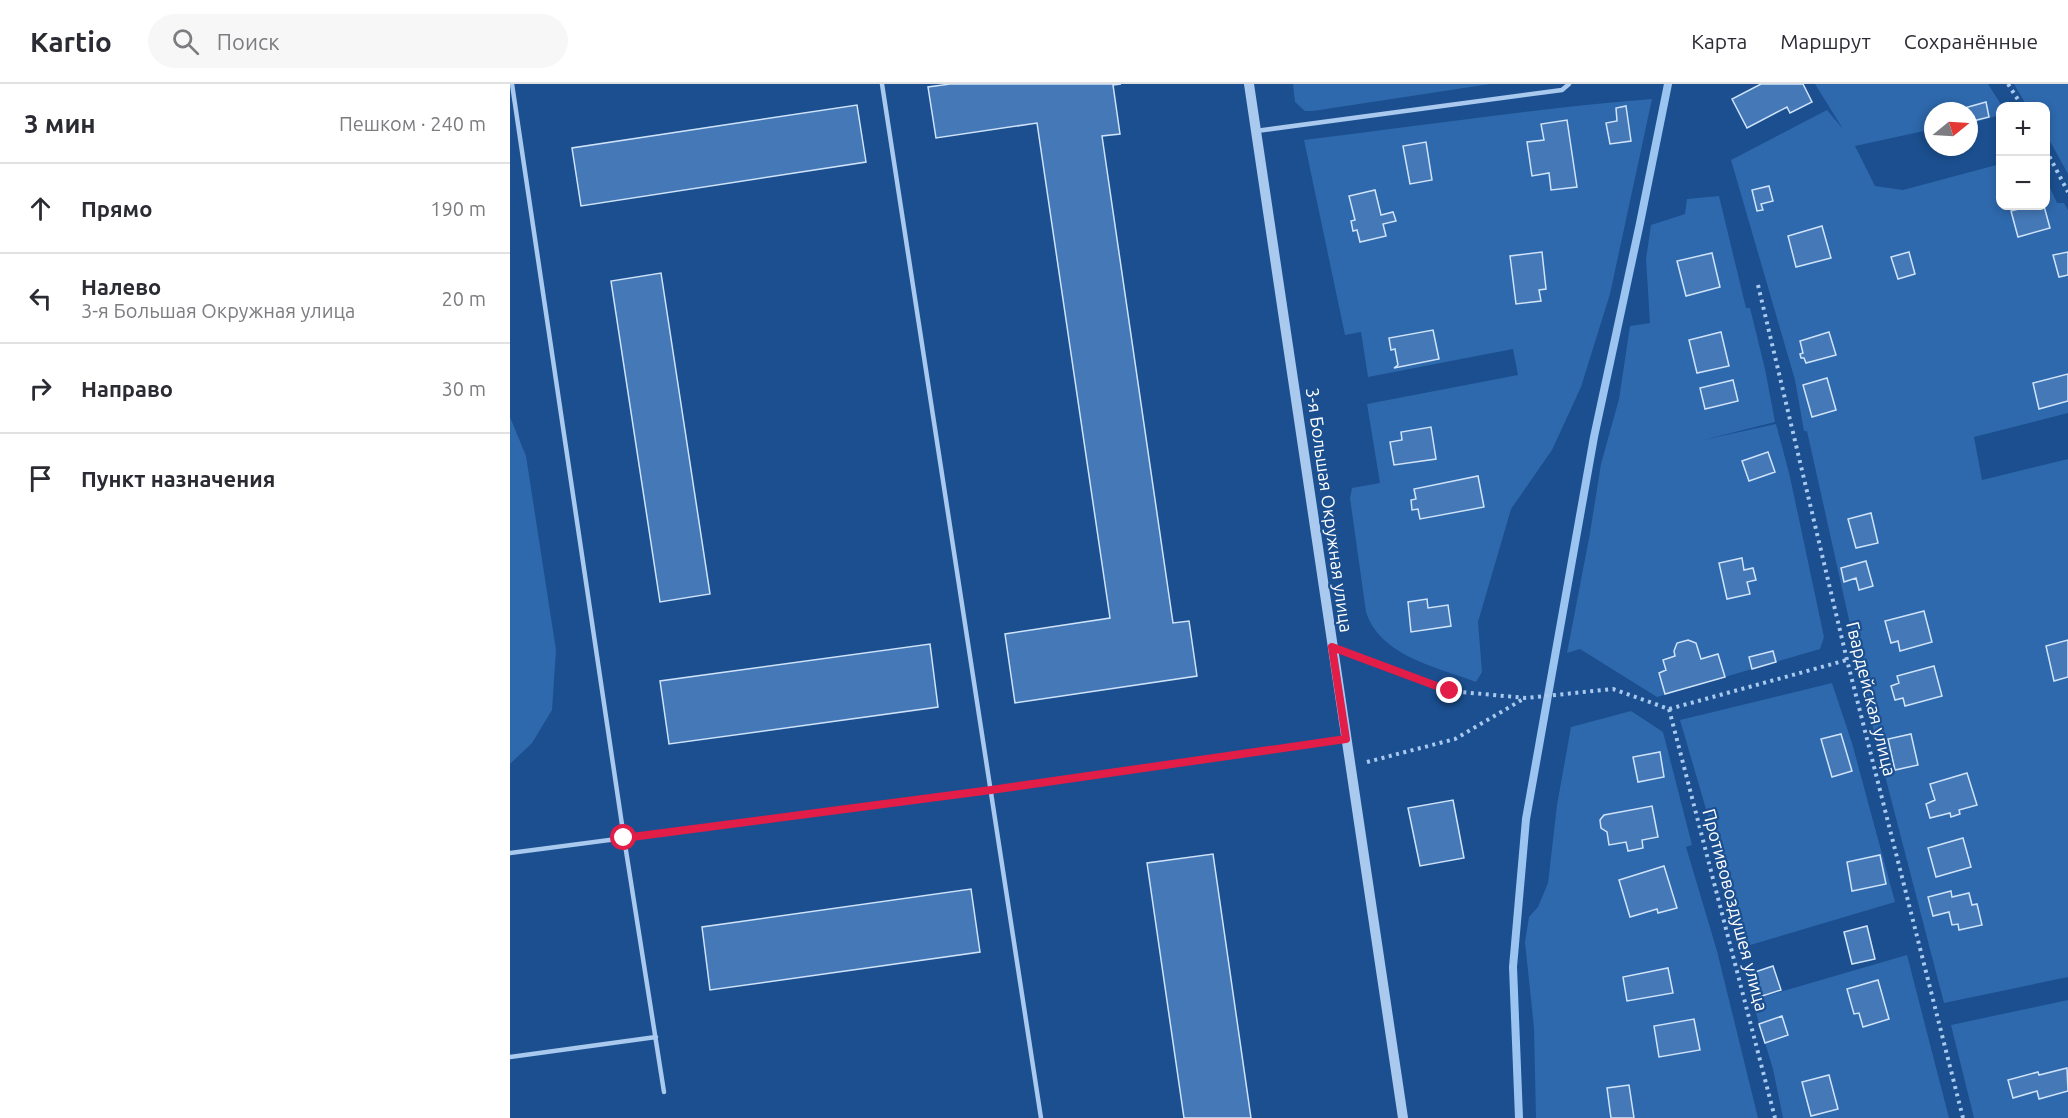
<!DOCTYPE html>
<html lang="ru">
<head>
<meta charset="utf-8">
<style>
	body { margin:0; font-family:Ubuntu,sans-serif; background:#f7f7f7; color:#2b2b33 }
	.controls { position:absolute; right:18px; top:18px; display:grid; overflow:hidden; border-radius:12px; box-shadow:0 3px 9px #0003 }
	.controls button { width:54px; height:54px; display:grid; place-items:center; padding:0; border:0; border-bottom:2px solid #e1e1e2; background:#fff; color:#2b2b33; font:30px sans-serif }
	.compass { position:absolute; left:1414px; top:18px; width:54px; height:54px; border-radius:50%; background:#fff; box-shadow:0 3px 9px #0003; rotate:72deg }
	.stop { position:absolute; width:18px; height:18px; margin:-14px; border:4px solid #e11d48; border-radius:50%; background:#fff }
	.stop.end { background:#e11d48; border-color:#fff; box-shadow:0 2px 6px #0008 }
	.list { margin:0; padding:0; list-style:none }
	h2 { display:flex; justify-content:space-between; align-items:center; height:78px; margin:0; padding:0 24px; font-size:26px }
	h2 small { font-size:20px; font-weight:400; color:#7c7c81 }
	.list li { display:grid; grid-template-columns:39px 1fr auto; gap:18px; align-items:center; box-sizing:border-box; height:90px; padding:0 24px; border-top:2px solid #e1e1e2 }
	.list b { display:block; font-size:22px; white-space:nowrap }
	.list p { margin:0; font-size:20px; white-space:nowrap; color:#7c7c81 }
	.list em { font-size:20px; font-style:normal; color:#7c7c81 }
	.icon { flex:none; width:33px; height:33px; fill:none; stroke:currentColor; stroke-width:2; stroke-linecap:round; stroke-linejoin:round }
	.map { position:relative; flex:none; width:1558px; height:1034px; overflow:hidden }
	header { display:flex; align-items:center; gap:36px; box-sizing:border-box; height:84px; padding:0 30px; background:#fff; border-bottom:2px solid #e1e1e2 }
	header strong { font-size:28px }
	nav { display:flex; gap:33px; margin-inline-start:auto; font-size:21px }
	.search { width:420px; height:54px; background:#f7f7f7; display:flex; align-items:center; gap:15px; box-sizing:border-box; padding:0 21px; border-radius:33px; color:#7c7c81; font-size:22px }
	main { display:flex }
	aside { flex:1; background:#fff }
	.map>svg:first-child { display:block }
	.green { fill:#2e69ad }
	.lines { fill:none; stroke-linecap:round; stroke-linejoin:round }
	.stream { stroke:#9cc4f0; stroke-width:8 }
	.building { fill:#4478b7; stroke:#cfe3fa; stroke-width:1.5 }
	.path { stroke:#a9c9ee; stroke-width:4; stroke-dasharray:3 4.5; stroke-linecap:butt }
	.service { stroke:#a9c9ee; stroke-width:4.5 }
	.tertiary { stroke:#a9c9ee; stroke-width:10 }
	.route { stroke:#e11d48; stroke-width:8 }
	.labels { text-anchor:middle; stroke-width:4.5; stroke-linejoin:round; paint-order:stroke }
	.street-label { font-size:18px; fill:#fff; stroke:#1b4f8f }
</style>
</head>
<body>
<header>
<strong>Kartio</strong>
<div class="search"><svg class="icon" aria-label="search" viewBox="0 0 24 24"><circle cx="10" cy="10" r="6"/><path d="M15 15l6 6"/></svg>Поиск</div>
<nav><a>Карта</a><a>Маршрут</a><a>Сохранённые</a></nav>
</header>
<main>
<aside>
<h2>3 мин<small>Пешком · 240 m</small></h2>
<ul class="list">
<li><svg class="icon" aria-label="ahead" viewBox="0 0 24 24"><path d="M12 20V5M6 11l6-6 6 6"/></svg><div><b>Прямо</b></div><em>190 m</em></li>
<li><svg class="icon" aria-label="left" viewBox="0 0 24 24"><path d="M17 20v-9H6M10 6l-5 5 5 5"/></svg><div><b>Налево</b><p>3-я Большая Окружная улица</p></div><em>20 m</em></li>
<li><svg class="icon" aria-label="right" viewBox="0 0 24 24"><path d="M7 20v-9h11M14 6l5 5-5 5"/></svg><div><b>Направо</b></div><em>30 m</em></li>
<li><svg class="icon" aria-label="arrive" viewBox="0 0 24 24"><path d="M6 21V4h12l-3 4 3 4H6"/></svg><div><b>Пункт назначения</b></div></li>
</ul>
</aside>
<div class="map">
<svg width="1558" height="1034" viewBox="0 0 1558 1034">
	<rect width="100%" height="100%" fill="#1b4f8f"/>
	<path class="green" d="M 783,0 L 980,0 L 803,27 L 795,27 L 785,18 Z
		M 1305,0 L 1478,0 L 1492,22 L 1490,31 L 1459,40 L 1459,27 L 1423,27 L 1423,45 L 1345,62 L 1365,102 L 1393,106 L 1490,80 L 1490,122 L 1536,122 L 1536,95 L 1547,119 L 1554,119 L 1558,126 L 1558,329 L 1464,353 L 1472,396 L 1558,375 L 1558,893 L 1434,919 L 1366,657 L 1297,347 L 1294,347 L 1285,296 L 1221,76 L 1317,26 L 1333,45 Z
		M 1504,0 L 1558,0 L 1558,90 L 1536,50 L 1536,22 L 1517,22 Z
		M 1142,15 L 1100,210 L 1071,303 L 1042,366 L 1001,425 L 968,538 L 972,588 L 966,598 C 927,583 870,572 856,528 L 840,414 L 842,404 L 870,399 L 857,320 L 1008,291 L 1003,265 L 858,293 L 851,248 L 835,251 L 794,56 C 910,42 1026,24 1142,15 Z
		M 1209,112 L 1236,224 L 1240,224 L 1255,285 L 1265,338 L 1193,356 L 1266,340 L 1280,393 L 1314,553 L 1310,565 L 1147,613 L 1070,565 L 1057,569 L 1080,449 L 1091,380 L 1109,315 L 1120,242 L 1140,239 L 1136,175 L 1141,141 L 1175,130 L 1177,115 Z
		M 0,333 L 16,372 L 46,566 L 42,626 L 22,659 L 0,680 Z
		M 1322,599 L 1342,659 L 1385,818 L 1230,864 L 1215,809 L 1205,756 L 1170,636 Z
		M 1121,627 L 1153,648 L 1182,761 L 1176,763 L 1207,867 L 1248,1034 L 1026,1034 L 1024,944 L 1015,858 L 1019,833 L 1028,823 L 1038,799 L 1047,721 L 1061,643 Z
		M 1397,871 L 1439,1034 L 1273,1034 L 1263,985 L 1242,916 Z
		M 1558,916 L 1558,1034 L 1464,1034 L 1441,941 Z"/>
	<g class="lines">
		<path class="stream" d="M 1009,1034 L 1003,883 L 1016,735 L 1084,353 L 1130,139 L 1158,0"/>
	</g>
	<path class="building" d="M 440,0 L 611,0 L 603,1 L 610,50 L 592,52 L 663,539 L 679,537 L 687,592 L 505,619 L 495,550 L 600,534 L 527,39 L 426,54 L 418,3 Z
		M 1251,0 L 1293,0 L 1302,18 L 1280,29 L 1277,23 L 1237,44 L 1222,15 Z
		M 1476,18 L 1479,33 L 1459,38 L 1459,27 L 1452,27 L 1451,25 Z
		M 347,21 L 356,78 L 71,122 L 62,64 Z
		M 1116,22 L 1121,57 L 1100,60 L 1096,39 L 1107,37 L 1106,24 Z
		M 1057,36 L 1067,103 L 1041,106 L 1039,89 L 1022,92 L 1017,58 L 1034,56 L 1031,40 Z
		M 916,58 L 922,96 L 900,100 L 893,62 Z
		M 1259,102 L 1263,117 L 1251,120 L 1253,126 L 1247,127 L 1242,106 Z
		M 865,106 L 871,131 L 883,128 L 886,137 L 873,140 L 876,152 L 850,158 L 847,146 L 843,147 L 841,137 L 845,136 L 839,112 Z
		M 1520,122 L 1534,122 L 1540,144 L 1508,153 L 1501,127 Z
		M 1312,142 L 1321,174 L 1286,183 L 1278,152 Z
		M 1032,168 L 1036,205 L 1029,206 L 1031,217 L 1006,220 L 1000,172 Z
		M 1399,168 L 1405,190 L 1388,195 L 1381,173 Z
		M 1558,168 L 1558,191 L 1549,193 L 1543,171 Z
		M 1202,169 L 1210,203 L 1176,212 L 1167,177 Z
		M 151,189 L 200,510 L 150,518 L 101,197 Z
		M 923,246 L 929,275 L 884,284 L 888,281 L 885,265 L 881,266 L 879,254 Z
		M 1211,248 L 1219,282 L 1187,289 L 1179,256 Z
		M 1319,248 L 1326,271 L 1296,279 L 1294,274 L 1291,274 L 1290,270 L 1293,269 L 1290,257 Z
		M 1558,290 L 1558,317 L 1529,325 L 1523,299 Z
		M 1317,294 L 1326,326 L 1302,333 L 1293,301 Z
		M 1223,296 L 1228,317 L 1195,325 L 1190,304 Z
		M 921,343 L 926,375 L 884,381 L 880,358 L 892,356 L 891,348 Z
		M 1258,368 L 1265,388 L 1239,397 L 1232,377 Z
		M 968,392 L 974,423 L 910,435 L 908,425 L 902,426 L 901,416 L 906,415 L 904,405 Z
		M 1361,429 L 1368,459 L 1346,464 L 1338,435 Z
		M 1232,474 L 1234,486 L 1243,484 L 1246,496 L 1237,498 L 1240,510 L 1217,515 L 1209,479 Z
		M 1356,477 L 1363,502 L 1349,506 L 1346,494 L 1334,498 L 1331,484 Z
		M 917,515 L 918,524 L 938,521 L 941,542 L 901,548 L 898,518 Z
		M 1414,527 L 1422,558 L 1390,567 L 1388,557 L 1381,559 L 1375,537 Z
		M 1178,556 L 1186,559 L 1191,575 L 1208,570 L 1215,593 L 1155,610 L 1149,589 L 1156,586 L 1153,576 L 1165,572 L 1164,567 L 1167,559 Z
		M 1558,556 L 1558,593 L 1544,597 L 1536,562 Z
		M 420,560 L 428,623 L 159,660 L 150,597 Z
		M 1263,567 L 1266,578 L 1242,585 L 1239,573 Z
		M 1424,582 L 1432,612 L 1395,622 L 1393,614 L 1385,616 L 1381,602 L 1389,599 L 1387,592 Z
		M 1331,650 L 1342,687 L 1322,693 L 1311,655 Z
		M 1401,650 L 1408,681 L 1385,686 L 1378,655 Z
		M 1150,668 L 1154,693 L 1128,698 L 1123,673 Z
		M 1457,689 L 1467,721 L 1449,726 L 1450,730 L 1441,733 L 1440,729 L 1420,734 L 1416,720 L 1425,716 L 1420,700 Z
		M 943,716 L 954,774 L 910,782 L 898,724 Z
		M 1142,722 L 1148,753 L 1132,756 L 1133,764 L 1118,767 L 1116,758 L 1099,761 L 1097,748 L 1091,744 L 1090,736 L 1094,731 Z
		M 1453,754 L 1461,783 L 1426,793 L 1418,764 Z
		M 703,770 L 741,1034 L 674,1034 L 637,779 Z
		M 1370,771 L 1376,800 L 1342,807 L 1337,778 Z
		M 1154,782 L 1167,824 L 1148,829 L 1147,825 L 1120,833 L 1109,796 Z
		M 461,805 L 470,868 L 200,906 L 192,843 Z
		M 1441,807 L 1442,813 L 1459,809 L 1462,821 L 1467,820 L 1472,841 L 1449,846 L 1448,840 L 1442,841 L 1439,828 L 1423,832 L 1418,813 Z
		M 1357,842 L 1365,875 L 1342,880 L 1334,848 Z
		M 1263,882 L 1271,906 L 1246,914 L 1239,890 Z
		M 1158,884 L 1163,909 L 1117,917 L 1113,893 Z
		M 1368,896 L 1379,935 L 1353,943 L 1349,929 L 1344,930 L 1337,905 Z
		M 1272,932 L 1278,951 L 1255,959 L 1249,940 Z
		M 1184,935 L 1190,966 L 1149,973 L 1144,942 Z
		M 1557,984 L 1558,1007 L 1529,1015 L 1527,1007 L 1503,1014 L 1498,996 L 1528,988 L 1529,991 Z
		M 1319,991 L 1328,1025 L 1301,1032 L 1292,998 Z
		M 1119,1001 L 1124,1034 L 1101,1034 L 1097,1004 Z"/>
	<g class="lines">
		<path class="path" d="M 1498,0 L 1512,22
			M 1536,66 L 1558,108
			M 1248,201 L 1337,576 L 1453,1034
			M 840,570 L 940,607 L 1016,614 L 1103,605 L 1159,625 L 1337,576
			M 1159,625 L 1265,1034
			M 857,678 L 945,655 L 1015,614"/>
		<path class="service" d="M 2,0 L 114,754 L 154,1008
			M 372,0 L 531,1034
			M 746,47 L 1052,6 L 1059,0
			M 0,769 L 481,706 L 836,655
			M 0,973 L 146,953"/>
		<path class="tertiary" d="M 739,0 L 893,1034"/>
	</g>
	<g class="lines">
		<path class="route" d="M 114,754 L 481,706 L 836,655 L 822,563 L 940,607"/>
	</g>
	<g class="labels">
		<g class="street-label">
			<text transform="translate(819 426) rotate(82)" y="6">3-я Большая Окружная улица</text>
			<text transform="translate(1361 615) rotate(76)" y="6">Гвардейская улица</text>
			<text transform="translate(1225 826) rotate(75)" y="6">Противовоздушея улица</text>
		</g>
	</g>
</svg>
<div class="controls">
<button>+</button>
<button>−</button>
</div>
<svg class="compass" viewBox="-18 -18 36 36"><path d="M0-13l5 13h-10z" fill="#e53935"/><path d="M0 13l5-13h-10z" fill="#7c7c81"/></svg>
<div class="stop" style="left:114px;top:754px"></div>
<div class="stop end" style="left:940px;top:607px"></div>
</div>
</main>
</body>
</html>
